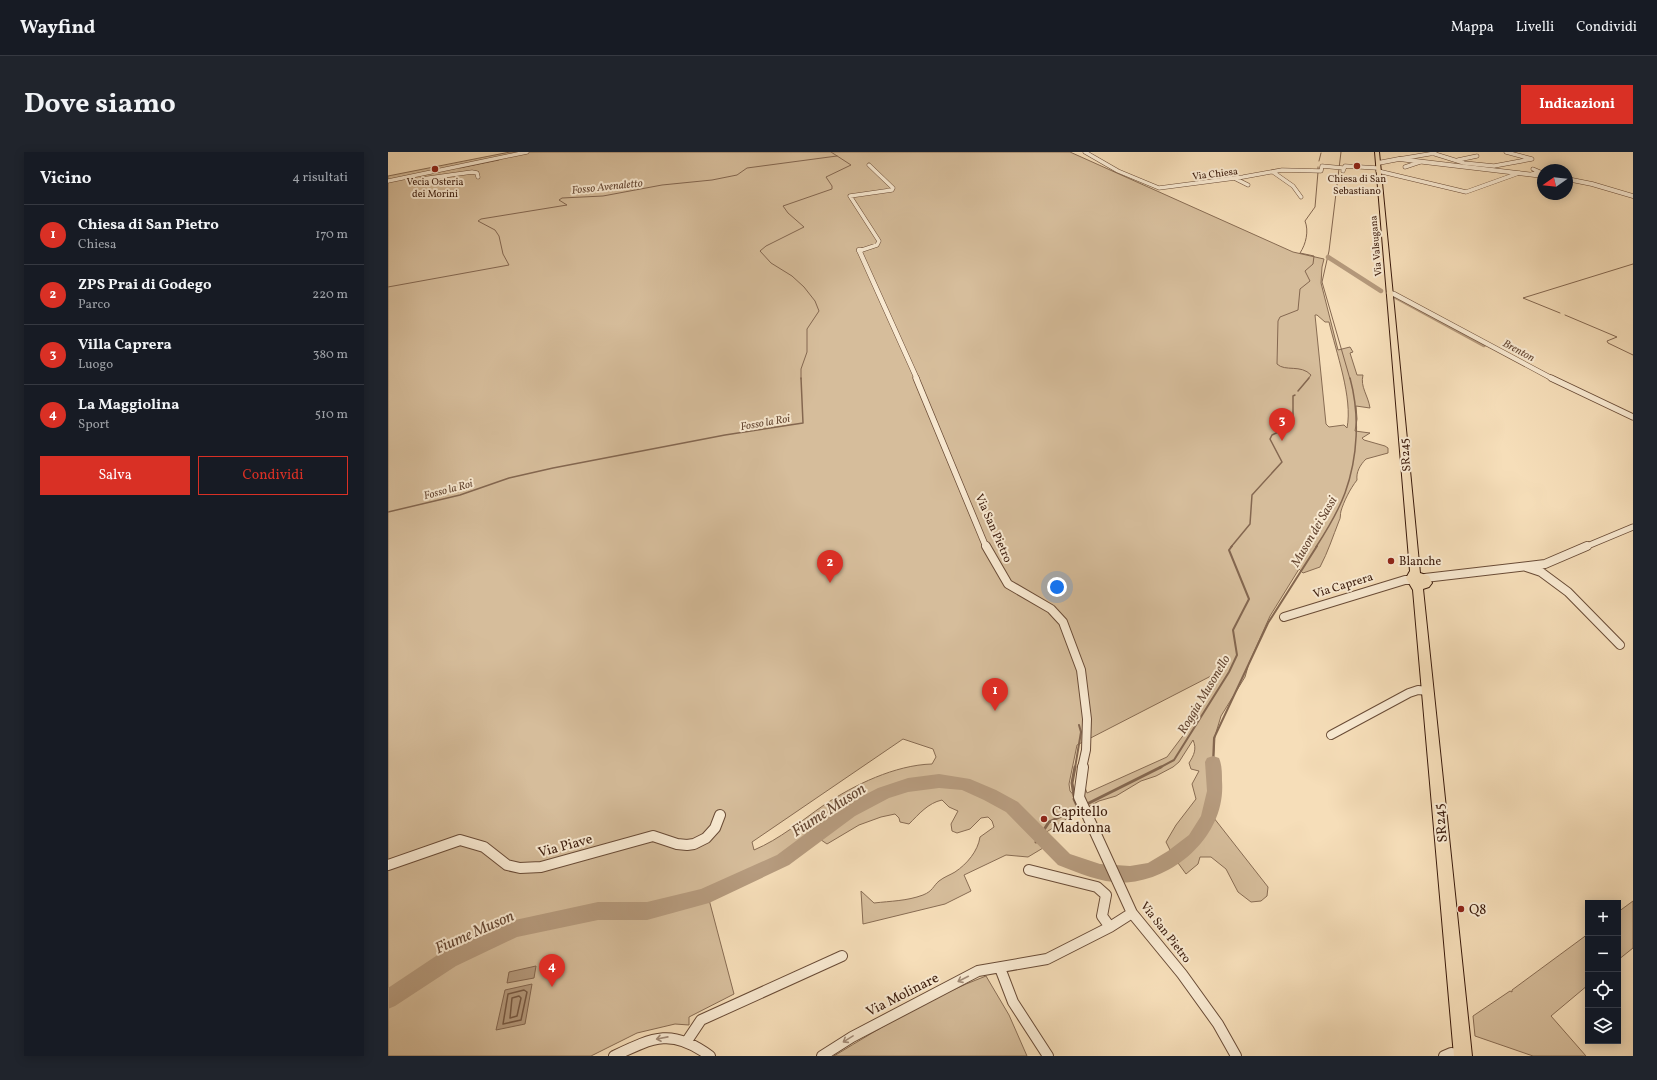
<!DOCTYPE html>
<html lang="it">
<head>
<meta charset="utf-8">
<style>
	body { margin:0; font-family:Vollkorn,serif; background:#20242c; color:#f1f3f6 }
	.controls { position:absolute; right:12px; bottom:12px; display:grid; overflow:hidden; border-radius:0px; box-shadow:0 2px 10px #0003 }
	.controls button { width:36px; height:36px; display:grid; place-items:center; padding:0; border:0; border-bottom:1px solid #363941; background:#171b24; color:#f1f3f6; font:20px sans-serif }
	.compass { position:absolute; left:1149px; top:12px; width:36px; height:36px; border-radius:50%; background:#171b24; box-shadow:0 2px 10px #0003; rotate:256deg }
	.you { position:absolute; left:669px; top:435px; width:14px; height:14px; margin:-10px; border:3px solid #fff; border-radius:50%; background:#1a73e8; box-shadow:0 0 0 6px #1a73e833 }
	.badge { display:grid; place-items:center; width:26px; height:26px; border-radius:50%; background:#d93025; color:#fff; font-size:13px; font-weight:700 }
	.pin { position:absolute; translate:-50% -33px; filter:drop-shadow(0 1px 2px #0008) }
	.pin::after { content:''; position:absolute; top:21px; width:14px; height:12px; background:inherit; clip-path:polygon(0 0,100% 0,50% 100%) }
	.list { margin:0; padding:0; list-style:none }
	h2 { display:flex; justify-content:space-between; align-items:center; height:52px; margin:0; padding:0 16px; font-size:17px }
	h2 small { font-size:13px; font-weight:400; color:#9ea1a6 }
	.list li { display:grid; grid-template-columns:26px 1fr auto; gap:12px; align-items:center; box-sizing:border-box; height:60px; padding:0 16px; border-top:1px solid #363941 }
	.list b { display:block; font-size:15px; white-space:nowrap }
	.list p { margin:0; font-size:13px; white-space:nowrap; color:#9ea1a6 }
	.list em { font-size:13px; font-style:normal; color:#9ea1a6 }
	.actions { display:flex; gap:8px; padding:12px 16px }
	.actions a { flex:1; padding:9px 0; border:1px solid #d93025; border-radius:0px; text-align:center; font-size:14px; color:#d93025 }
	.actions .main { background:#d93025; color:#fff }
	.icon { flex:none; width:22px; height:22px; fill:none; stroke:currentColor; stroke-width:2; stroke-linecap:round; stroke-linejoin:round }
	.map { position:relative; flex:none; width:1245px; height:904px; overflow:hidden; border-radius:0px }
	header { display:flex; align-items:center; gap:24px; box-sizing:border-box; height:56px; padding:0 20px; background:#171b24; border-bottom:1px solid #363941 }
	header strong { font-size:19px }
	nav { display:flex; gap:22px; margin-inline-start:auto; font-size:14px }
	.intro { display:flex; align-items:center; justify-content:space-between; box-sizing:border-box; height:96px; padding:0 24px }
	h1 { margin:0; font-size:28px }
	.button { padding:10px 18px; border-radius:0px; background:#d93025; color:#fff; font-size:14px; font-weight:700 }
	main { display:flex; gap:24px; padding:0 24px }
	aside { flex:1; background:#171b24; border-radius:0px; box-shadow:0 2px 10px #0003 }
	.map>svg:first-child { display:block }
	.green { fill:#d6bd9b; stroke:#886c53; fill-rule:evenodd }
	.water { fill:#b69b7e; stroke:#846750 }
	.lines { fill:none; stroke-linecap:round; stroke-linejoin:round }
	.shore { stroke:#785a44; stroke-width:1.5 }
	.stream-far3 { stroke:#846750; stroke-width:1 }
	.stream-far2 { stroke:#846750; stroke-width:1.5 }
	.stream-far1 { stroke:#846750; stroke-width:2 }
	.stream { stroke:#846750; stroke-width:3 }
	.canal { stroke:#b69b7e; stroke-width:4.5 }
	.river { fill:#b69b7e; fill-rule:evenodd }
	.minor-far4-casing { stroke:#694b36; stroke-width:4.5 }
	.minor-far3-casing { stroke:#694b36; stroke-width:5.5 }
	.minor-far2-casing { stroke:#694b36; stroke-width:7 }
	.minor-far1-casing { stroke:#694b36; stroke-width:10 }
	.minor-casing { stroke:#694b36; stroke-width:12 }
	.tertiary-casing { stroke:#694b36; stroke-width:5 }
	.primary-casing { stroke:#3a1a0b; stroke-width:2 }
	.minor-far4 { stroke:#f9ead2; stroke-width:3.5 }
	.minor-far3 { stroke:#f9ead2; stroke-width:4.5 }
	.minor-far2 { stroke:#f9ead2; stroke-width:5.5 }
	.minor-far1 { stroke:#f9ead2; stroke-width:8 }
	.minor { stroke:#f9ead2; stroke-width:10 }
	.tertiary { stroke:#f9ead2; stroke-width:4 }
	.primary { fill:#f6deb9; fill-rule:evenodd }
	.oneway { stroke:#a38c78 }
	.poi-dot { fill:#8f2418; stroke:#f9ead2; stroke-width:1.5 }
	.labels { text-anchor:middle; stroke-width:4; stroke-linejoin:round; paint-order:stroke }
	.far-street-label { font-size:10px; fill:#3a1a0b; stroke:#f9ead2 }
	.far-poi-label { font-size:10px; fill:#3a1a0b; stroke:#f9ead2 }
	.far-water-label { font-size:11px; font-style:italic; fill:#654733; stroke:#f9ead2 }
	.street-label { font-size:12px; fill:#3a1a0b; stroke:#f9ead2 }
	.poi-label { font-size:12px; fill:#3a1a0b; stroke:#f9ead2; text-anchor:start }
	.water-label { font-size:13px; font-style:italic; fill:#654733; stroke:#f9ead2 }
	.near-poi-label { font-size:14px; fill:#3a1a0b; stroke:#f9ead2; text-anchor:start }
	.near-street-label { font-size:14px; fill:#3a1a0b; stroke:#f9ead2 }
	.near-water-label { font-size:16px; font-style:italic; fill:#654733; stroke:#f9ead2 }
</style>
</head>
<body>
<header>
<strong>Wayfind</strong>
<nav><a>Mappa</a><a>Livelli</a><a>Condividi</a></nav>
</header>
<div class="intro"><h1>Dove siamo</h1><a class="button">Indicazioni</a></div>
<main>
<aside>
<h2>Vicino<small>4 risultati</small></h2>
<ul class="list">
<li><span class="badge">1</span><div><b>Chiesa di San Pietro</b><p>Chiesa</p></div><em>170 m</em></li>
<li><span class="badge">2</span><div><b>ZPS Prai di Godego</b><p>Parco</p></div><em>220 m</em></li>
<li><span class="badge">3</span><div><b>Villa Caprera</b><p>Luogo</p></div><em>380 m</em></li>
<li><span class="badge">4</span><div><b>La Maggiolina</b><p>Sport</p></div><em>510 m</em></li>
</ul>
<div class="actions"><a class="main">Salva</a><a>Condividi</a></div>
</aside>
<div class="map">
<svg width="1245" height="904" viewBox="0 0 1245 904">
	<rect width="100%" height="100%" fill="#f6deb9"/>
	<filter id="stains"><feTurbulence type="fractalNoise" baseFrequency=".005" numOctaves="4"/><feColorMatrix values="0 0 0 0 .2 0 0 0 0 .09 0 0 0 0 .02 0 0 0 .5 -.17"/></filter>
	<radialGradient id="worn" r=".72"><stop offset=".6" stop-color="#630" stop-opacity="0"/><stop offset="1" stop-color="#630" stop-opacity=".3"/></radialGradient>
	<path class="green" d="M 122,0 L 682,0 L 905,100 L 936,107 L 934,115 L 933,131 L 950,198 L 962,195 L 965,200 L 962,201 L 969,223 L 975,223 C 972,235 980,243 982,256 L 968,254 L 969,267 L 967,279 L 982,281 L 974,286 L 976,288 L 997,294 L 1000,296 L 1000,301 L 978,307 C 972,313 968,320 969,328 C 962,337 956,349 953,359 C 952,362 953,366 951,369 C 945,384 940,400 932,415 L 915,421 L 911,417 L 882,464 L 861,511 L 857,525 L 833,564 L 827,584 L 825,623 L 828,635 L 827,650 L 822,661 L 880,735 L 879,744 L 873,749 L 863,750 L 850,740 L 838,717 L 823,705 L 812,705 L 810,712 L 798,722 L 785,704 L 778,690 L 788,673 L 808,647 L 804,632 L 811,619 L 803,617 L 801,611 C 806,603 809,597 805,588 L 791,610 L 785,615 L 768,624 L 753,629 L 728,644 L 711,649 L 683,664 L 657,681 L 654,686 L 655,696 L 640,705 L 618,703 L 576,723 L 583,739 L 557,752 L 475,772 L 473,739 L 486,751 C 503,749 519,749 535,743 C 545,739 545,734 551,729 C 556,725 562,723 567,720 C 579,712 590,699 592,685 L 606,675 L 604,669 L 600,665 L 593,666 L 582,677 L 569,681 L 564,679 L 563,672 L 570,659 L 561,655 L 554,648 C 540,651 531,662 521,672 L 512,670 L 511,666 L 507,662 L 493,665 L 471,673 L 439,692 L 426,683 L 379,712 L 319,740 L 346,842 L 301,865 L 301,873 L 287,872 L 249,881 L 203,904 L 0,904 L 0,24 ZM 927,163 L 929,163 L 937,170 L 941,170 C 948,200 965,246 959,276 L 956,273 L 941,275 L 938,272 ZM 823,524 L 812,555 L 801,563 L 797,581 L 779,605 L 699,641 L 695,630 L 688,646 L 682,639 L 681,632 L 689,593 ZM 515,587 L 545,597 L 548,605 L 544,612 C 507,613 466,633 436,653 C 413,669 392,687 366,698 L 364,690 Z
		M 1245,749 L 1245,796 L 1230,808 L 1230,760 Z
		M 1200,782 L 1200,833 L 1163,864 L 1198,904 L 1145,904 L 1087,884 L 1085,864 L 1122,839 L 1124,840 L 1124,838 Z
		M 598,824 L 621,863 L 639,904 L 446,904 C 495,874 545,844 598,824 Z"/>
	<path class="water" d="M 148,814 L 146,826 L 119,831 L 121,820 Z
		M 144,832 L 137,872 L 108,878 L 117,838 Z"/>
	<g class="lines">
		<path class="shore" d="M 136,838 L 139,840 L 133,868 L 115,872 L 120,842 Z
			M 131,844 L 133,846 L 129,864 L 122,866 L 124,846 Z"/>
		<path class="stream-far3" d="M 953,0 L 941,99 L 934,130 L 962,227
			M 931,9 L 933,1
			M 930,15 L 930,19
			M 72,16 L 111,8
			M 0,135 L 121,113 L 115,102 L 111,84 L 107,78 L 90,69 L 93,67 L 179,53 L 171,48 L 174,46 L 215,44 L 274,33 L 324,28 L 349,23 L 359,16 L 449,4
			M 1172,161 L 1135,146 L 1245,112
			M 1177,163 L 1229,185 L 1219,189 L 1220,191 L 1245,203
			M 413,227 L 413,217 L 419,200 L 419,177 L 431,159 L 427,149 L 416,135 L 404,124 L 383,111 L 372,99 L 378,94 L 416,75 L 400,61 L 395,54 L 444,37 L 444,34 L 438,25 L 463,13 L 443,0
			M 920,227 L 923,223 C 913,212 897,220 889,212 L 890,169 L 892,165 L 910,158 L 912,137 L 922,129 L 917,119 L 925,112 L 926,104 L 912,101 C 918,92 921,79 917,69 L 927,55 L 930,20"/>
		<path class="stream-far2" d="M 910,239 L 921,226
			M 0,360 L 72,343 L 121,326 L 165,316 L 337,283 L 415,271 L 413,226
			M 843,395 L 862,372 L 864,343 L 894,310 L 882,287 L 884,283 L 905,273 L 905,244 L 907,243
			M 928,395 C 939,378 950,360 957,341 C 970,305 972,263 962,226"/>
		<path class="stream-far1" d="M 825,610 L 826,586 L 880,471 L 929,394
			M 687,616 L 693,580 L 691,573
			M 771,616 L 786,608 L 841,520 L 849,503 L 845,478 L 861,447 L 841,398 L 844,394"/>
		<path class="stream" d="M 686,644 L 684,631 L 687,615
			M 686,647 L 690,656
			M 697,653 L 773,615
			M 648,690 L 661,670 L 693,655"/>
		<path class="canal" d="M 940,105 L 993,139
			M 1008,145 L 1096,193"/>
		<path class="river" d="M 825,604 L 831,606 C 834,613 834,621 834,629 C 838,680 792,724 743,730 C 718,733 693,722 670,713 L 618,660 L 596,648 L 574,638 L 551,636 L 520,640 L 501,646 L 467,664 L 401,713 L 321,751 L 259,768 L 210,768 L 129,785 L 68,814 L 7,854 L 0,857 L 0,836 L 54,800 L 127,768 L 210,750 L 259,750 L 313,737 L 389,703 L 455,654 L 490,636 L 520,626 L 551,622 L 582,627 L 608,638 L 630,650 L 682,702 L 712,712 L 742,714 L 760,711 L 780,699 L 801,683 L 813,664 L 819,639 L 817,610 L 819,606 Z"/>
		<g class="minor-far4-casing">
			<path id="minor-far4" d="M 697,0 L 730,19 L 771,36 L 855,25 L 894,18 L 933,19 L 934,14 L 955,16
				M 1044,1 L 1076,11 L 1106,14 L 1144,7 L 1118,0
				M 1011,7 L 1047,1
				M 1070,8 L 1089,4
				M 1017,15 L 1032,10
				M 955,19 L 957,14 L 989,16
				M 990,19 L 1078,40 L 1131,21
				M 885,20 L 905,34 L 913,45
				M 1144,22 L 1152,20 L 1145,17
				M 846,26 L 860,33
				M 34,27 L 84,20 L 89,21 L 90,25
				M 0,29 L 139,0
				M 471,99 L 489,93 L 491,89 L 462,44 L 504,38 L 505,36 L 481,13"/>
		</g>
		<g class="minor-far3-casing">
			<path id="minor-far3" d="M 473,98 L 471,98 L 529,227
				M 1001,141 L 1006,142 L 1165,227"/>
		</g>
		<g class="minor-far2-casing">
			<path id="minor-far2" d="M 528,226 L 598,395
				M 1163,226 L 1245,265
				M 1197,395 L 1245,375"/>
		</g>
		<g class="minor-far1-casing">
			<path id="minor-far1" d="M 598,394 L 620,432 L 663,457 L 675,470 L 693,518 L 699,567 L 698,598 L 694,616
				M 1138,415 L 1153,420 L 1180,440 L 1232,493
				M 1037,426 L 1157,412 L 1199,394
				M 896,465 L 1017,428 L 1023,428
				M 943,583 L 1021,541 L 1030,538 L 1040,539"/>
		</g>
		<g class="minor-casing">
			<path id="minor" d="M 695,615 L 691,645 L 744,761 L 794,822 L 830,872 L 848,904
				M 0,713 L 72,688 L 96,695 L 119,713 L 132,716 L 153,715 L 265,684 L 289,692 L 299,693 L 306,692 L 318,686 L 327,676 L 332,663
				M 641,718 L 709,735 L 718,743 L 714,764 L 722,775
				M 612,816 L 625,850 L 660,904
				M 299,889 L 313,868 L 454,804
				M 226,904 C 266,885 284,876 322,904
				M 434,904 L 464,885 L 590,819 L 659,807 L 722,775 L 744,761
				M 1056,904 L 1063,901 L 1075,903"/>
		</g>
		<g class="tertiary-casing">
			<path id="tertiary" d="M 990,11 L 1011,7 L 1155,24
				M 1179,27 L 1204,32 L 1245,44"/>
		</g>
		<g class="primary-casing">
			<path id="primary" d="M 987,0 L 991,0 L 1032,421 L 1041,424 L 1044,431 L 1041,435 L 1035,437 L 1084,904 L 1066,904 L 1025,438 L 1018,426 L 1022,419 Z"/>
		</g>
		<use href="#minor-far4" class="minor-far4"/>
		<use href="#minor-far3" class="minor-far3"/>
		<use href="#minor-far2" class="minor-far2"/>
		<use href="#minor-far1" class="minor-far1"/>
		<use href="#minor" class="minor"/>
		<use href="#tertiary" class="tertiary"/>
		<use href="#primary" class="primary"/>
	</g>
	<defs><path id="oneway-shaft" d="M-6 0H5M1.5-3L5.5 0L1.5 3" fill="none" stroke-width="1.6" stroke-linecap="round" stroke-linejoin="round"/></defs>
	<g class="oneway">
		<use href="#oneway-shaft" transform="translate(575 827) rotate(153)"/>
		<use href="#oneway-shaft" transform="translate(274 886) rotate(169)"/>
		<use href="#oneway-shaft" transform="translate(460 887) rotate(148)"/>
	</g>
	<g class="poi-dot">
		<circle cx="969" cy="14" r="4"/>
		<circle cx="47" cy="17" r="4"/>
		<circle cx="1003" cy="409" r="4"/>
		<circle cx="656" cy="667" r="4"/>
		<circle cx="1073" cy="757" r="4"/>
	</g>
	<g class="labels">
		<g class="far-street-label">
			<text transform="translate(827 21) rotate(-7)" y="4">Via Chiesa</text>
			<text transform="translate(987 94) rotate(-95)" y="4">Via Valsugana</text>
		</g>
		<g class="far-poi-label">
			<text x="969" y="30">Chiesa di San<tspan x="969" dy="12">Sebastiano</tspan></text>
			<text x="47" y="33">Vecia Osteria<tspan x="47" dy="12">dei Morini</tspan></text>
		</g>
		<g class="far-water-label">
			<text transform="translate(219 34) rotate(-6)" y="4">Fosso Avenaletto</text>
			<text transform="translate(1131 198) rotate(28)" y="4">Brenton</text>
			<text transform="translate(377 270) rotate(-10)" y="4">Fosso la Roi</text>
			<text transform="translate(60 337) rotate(-15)" y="4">Fosso la Roi</text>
		</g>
		<g class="street-label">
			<text transform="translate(1017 303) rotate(-95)" y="4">SR245</text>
			<text transform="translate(606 376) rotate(66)" y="4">Via San Pietro</text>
			<text transform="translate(955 433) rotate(-17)" y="4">Via Caprera</text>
			<text transform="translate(778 780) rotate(52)" y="4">Via San Pietro</text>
		</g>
		<g class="poi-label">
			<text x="1011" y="413">Blanche</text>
		</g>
		<g class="water-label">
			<text transform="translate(925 379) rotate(-60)" y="5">Muson dei Sassi</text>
			<text transform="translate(815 542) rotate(-59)" y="5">Roggia Musonello</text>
		</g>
		<g class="near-poi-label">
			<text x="664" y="664">Capitello<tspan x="664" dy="16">Madonna</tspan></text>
			<text x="1081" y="762">Q8</text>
		</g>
		<g class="near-street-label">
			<text transform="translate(1052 671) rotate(-96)" y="5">SR245</text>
			<text transform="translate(177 693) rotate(-15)" y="5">Via Piave</text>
			<text transform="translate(514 842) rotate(-27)" y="5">Via Molinare</text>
		</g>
		<g class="near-water-label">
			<text transform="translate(440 657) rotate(-33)" y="6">Fiume Muson</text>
			<text transform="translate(86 779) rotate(-24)" y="6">Fiume Muson</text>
		</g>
	</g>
	<rect width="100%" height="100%" filter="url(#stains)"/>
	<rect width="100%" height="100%" fill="url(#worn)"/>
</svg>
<div class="controls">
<button>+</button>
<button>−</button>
<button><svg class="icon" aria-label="locate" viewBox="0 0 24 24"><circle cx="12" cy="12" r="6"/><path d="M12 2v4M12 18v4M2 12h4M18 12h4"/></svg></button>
<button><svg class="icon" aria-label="layers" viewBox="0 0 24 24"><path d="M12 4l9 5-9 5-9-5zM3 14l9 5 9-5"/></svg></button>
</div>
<svg class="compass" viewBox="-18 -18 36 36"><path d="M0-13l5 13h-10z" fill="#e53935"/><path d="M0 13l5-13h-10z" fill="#9ea1a6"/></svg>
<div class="you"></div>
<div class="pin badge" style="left:607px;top:559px">1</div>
<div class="pin badge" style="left:442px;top:431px">2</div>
<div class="pin badge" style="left:894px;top:289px">3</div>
<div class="pin badge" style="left:164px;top:835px">4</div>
</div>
</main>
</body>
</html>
